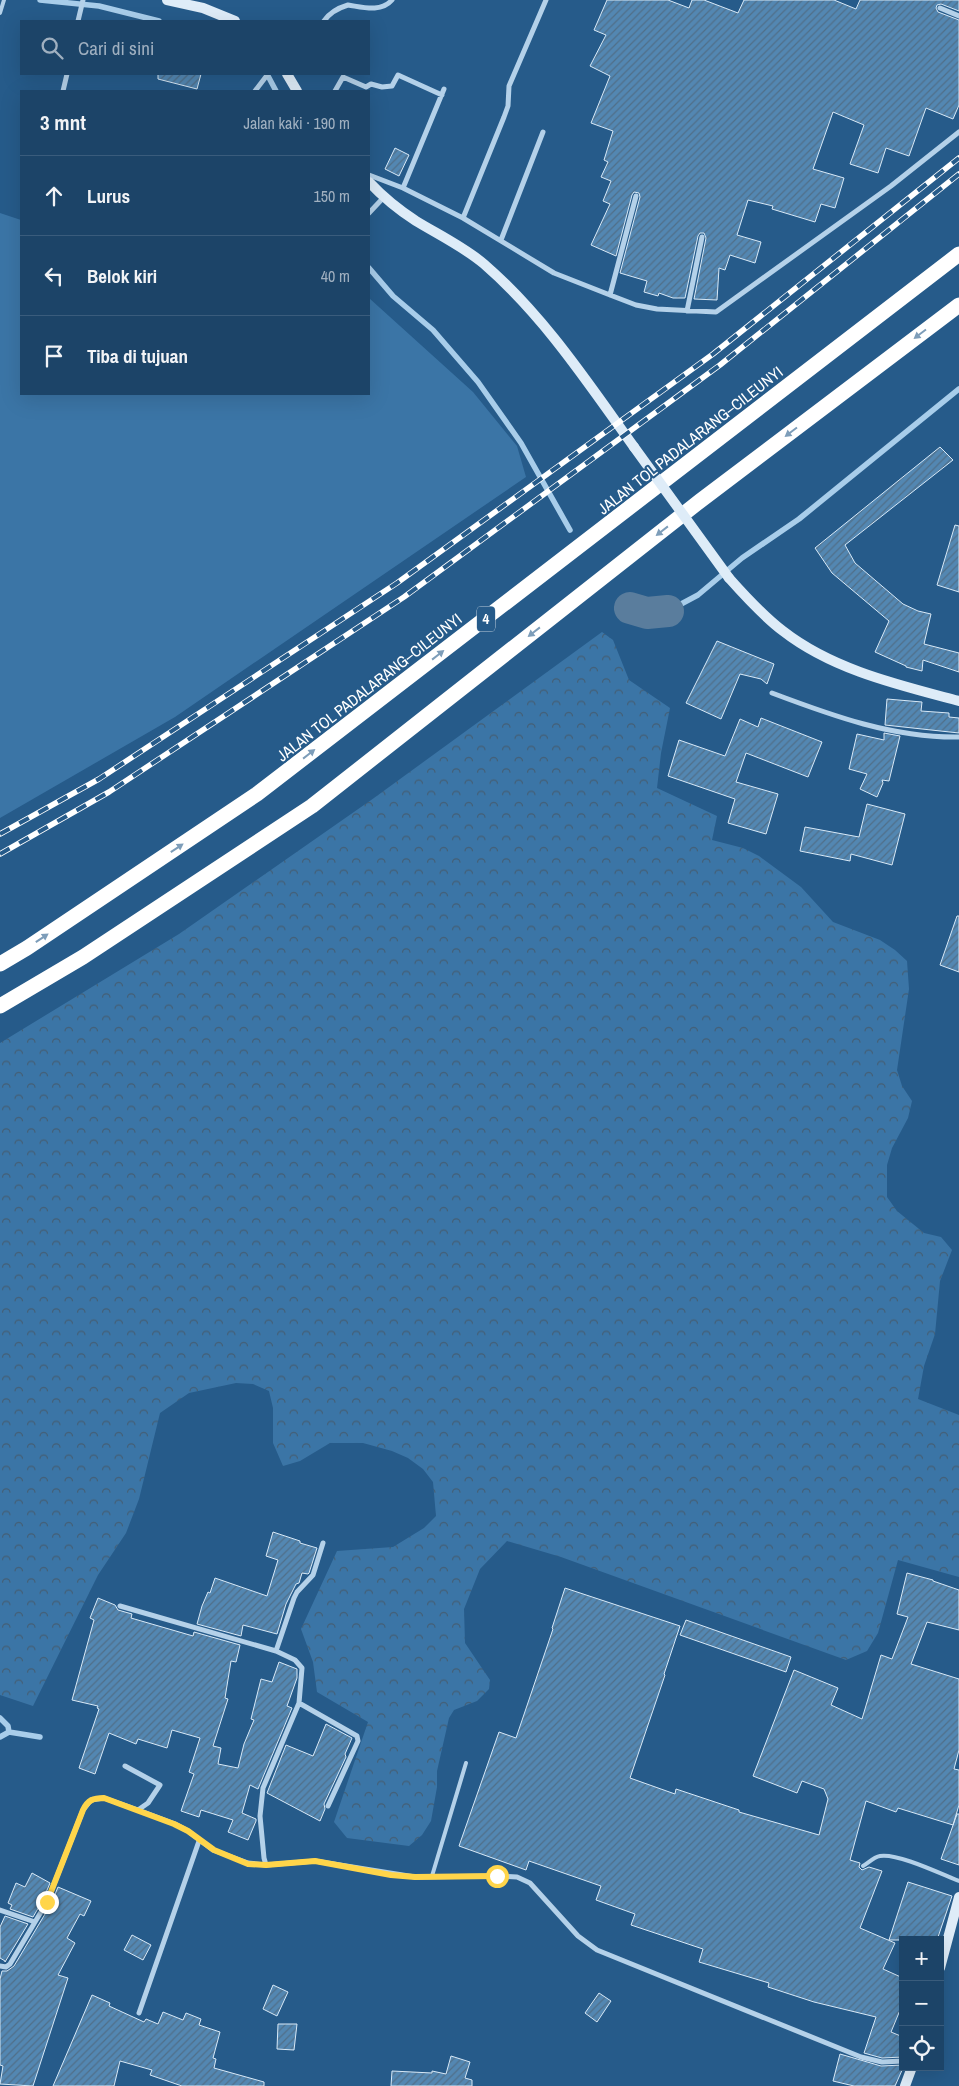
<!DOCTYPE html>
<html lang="id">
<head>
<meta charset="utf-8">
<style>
	body { margin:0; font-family:"Archivo Narrow",sans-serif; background:#294e71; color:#f1f3f6 }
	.controls { position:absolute; right:15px; bottom:15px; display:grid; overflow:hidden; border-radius:0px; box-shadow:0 5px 20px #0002 }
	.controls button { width:45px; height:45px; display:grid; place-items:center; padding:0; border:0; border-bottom:1px solid #3a5c7c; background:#1c4468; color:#f1f3f6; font:25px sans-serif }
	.stop { position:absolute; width:15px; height:15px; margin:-11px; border:4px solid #ffd54a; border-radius:50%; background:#fff }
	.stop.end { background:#ffd54a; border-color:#fff; box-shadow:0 1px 5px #0008 }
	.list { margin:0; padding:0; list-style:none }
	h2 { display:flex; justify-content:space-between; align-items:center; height:65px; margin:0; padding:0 20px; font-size:21px }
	h2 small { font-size:16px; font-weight:400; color:#a0b0c0 }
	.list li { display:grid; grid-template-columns:32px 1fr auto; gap:15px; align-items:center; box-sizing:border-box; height:80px; padding:0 20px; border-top:1px solid #3a5c7c }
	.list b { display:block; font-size:19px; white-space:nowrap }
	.list em { font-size:16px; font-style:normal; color:#a0b0c0 }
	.icon { flex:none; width:28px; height:28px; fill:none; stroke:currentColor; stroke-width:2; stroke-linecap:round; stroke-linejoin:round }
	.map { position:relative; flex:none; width:959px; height:2086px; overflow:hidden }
	.search { position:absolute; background:#1c4468; box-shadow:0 5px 20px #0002; left:20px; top:20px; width:350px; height:55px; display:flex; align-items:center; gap:12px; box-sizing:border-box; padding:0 18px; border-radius:0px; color:#a0b0c0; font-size:19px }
	.panel { position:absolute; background:#1c4468; box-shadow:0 5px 20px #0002; left:20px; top:90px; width:350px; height:305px; border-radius:0px }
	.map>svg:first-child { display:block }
	.grass { fill:#3b75a6 }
	.forest { fill:url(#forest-crowns) }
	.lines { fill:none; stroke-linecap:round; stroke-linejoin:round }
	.stream { stroke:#a8cdea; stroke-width:5.5 }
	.river { stroke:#5a7d9d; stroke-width:32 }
	.building { fill:url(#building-hatch); stroke:#d8e9f7 }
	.lane { stroke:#b4d1e9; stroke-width:4 }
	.street { stroke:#b4d1e9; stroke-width:5 }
	.secondary { stroke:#deecf8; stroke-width:10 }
	.highway { stroke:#fff; stroke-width:15 }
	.rail-casing { stroke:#fff; stroke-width:5.5 }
	.rail { stroke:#265b8a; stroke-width:4; stroke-dasharray:11; stroke-linecap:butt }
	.secondary-bridge { stroke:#deecf8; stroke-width:10 }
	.oneway { fill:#7d9db9 }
	.route { stroke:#ffd54a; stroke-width:6 }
	.labels { text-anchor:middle; stroke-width:4; stroke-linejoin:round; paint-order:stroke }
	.shield { fill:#265b8a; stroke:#becedc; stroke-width:1 }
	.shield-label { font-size:15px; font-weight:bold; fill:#fff }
	.street-label { font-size:16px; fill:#fff; stroke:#265b8a }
</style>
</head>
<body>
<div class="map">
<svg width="959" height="2086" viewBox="0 0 959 2086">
	<defs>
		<pattern id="forest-crowns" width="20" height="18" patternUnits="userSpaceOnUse" patternTransform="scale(1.25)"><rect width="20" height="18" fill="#3b75a6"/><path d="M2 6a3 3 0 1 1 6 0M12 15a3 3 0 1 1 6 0" fill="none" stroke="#445e74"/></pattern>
		<pattern id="building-hatch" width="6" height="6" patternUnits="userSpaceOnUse" patternTransform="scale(1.25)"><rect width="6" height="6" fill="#5387b2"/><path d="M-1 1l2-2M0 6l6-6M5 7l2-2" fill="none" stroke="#506f89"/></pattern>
	</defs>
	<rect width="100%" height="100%" fill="#265b8a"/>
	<path class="grass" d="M 0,213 L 21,220 L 21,394 L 369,394 L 369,298 L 473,392 L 517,446 L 526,477 L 175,717 L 0,818 Z"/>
	<path class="forest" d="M 602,632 L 613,640 L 629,680 L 670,708 L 661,753 L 657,788 L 717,816 L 712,840 L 743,848 L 759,856 L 801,887 L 833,922 L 880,940 L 895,950 L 907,961 L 909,989 L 897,1070 L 902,1086 L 912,1101 L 908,1118 L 892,1148 L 887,1165 L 887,1197 L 897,1211 L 924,1233 L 941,1237 L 952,1250 L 940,1281 L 935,1334 L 924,1366 L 918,1399 L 959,1415 L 959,1577 L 898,1560 L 878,1633 L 867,1651 L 846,1660 L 561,1557 L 507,1541 L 480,1569 L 464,1609 L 465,1643 L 490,1680 L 489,1689 L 477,1701 L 454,1710 L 449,1718 L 437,1771 L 437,1787 L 431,1821 L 422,1835 L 409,1846 L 347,1838 L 334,1822 L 368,1722 L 317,1692 L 313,1662 L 301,1629 L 337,1551 L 393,1547 L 424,1528 L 436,1516 L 433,1482 L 423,1469 L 408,1458 L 392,1451 L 363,1443 L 330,1443 L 300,1461 L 283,1466 L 273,1443 L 273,1408 L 269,1391 L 253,1384 L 236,1383 L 189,1393 L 160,1413 L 139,1499 L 126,1533 L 98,1575 L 33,1706 L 0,1695 L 0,1043 L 179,934 L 374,798 Z"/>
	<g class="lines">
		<path class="stream" d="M 40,0 L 99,6 L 159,21
			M 267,74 L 276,91
			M 369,268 L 393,296 L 433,330 L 478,382 L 521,443 L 570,530
			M 668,611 L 698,595 L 742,558 L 799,519 L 959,389
			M 0,1718 L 8,1726 L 9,1732
			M 0,1737 L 9,1732 L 40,1737"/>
		<path class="river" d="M 630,608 L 647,613 L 668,611"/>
	</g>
	<path class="building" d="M 607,0 L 668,0 L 689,8 L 692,0 L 704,0 L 738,13 L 744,0 L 834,0 L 856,9 L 860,0 L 959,0 L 959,11 L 941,4 L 937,5 L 936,8 L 938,12 L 959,20 L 959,105 L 953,119 L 926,108 L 909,156 L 886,148 L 878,173 L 850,164 L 864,125 L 833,112 L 813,169 L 844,178 L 835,208 L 821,204 L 815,222 L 772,209 L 773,206 L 748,200 L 737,235 L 761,242 L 755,263 L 730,255 L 725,270 L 719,268 L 717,300 L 694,299 L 706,238 L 704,233 L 700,233 L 698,236 L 685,298 L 673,298 L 659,293 L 658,296 L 644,292 L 647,281 L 620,273 L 640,197 L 639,193 L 634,192 L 632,195 L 616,256 L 591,245 L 610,204 L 603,201 L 611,181 L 601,177 L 608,162 L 604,160 L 613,131 L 591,123 L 610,76 L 590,66 L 606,35 L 594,30 Z
		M 158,74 L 201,74 L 197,89 L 158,79 Z
		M 395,148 L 409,155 L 399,176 L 385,169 Z
		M 940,447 L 953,460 L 845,545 L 855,563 L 903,604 L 918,611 L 931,614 L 924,644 L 959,653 L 959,672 L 923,660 L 922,671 L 906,667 L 906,666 L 875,652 L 889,621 L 832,573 L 815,548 Z
		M 955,525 L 959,526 L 959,592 L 937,585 Z
		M 717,641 L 774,664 L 767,684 L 761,679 L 740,674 L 721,719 L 686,703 Z
		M 887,699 L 922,702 L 921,711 L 949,713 L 949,717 L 959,718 L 959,733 L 885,725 Z
		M 761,718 L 822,742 L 808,777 L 746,753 L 736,782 L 778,794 L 766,834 L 728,823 L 735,799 L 668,776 L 679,740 L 725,756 L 740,719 L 758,727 Z
		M 884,733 L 900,736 L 889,781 L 882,780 L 883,783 L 877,797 L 860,789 L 867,774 L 849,769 L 857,734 L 884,740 Z
		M 867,804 L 905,814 L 892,865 L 851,854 L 850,861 L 800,851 L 805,827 L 859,837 Z
		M 957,916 L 959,916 L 959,972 L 940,965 Z
		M 273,1532 L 300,1541 L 300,1543 L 317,1548 L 309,1573 L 308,1574 L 302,1573 L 299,1583 L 296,1584 L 286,1604 L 277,1634 L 243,1625 L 241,1636 L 197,1624 L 202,1606 L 208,1592 L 210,1593 L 215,1578 L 267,1596 L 278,1560 L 266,1556 Z
		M 907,1573 L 933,1580 L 933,1581 L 959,1590 L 959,1630 L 927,1622 L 911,1664 L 959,1679 L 959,1750 L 954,1769 L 959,1770 L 959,1805 L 953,1825 L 898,1808 L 896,1812 L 866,1801 L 850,1860 L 860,1863 L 859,1867 L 862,1870 L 869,1867 L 882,1871 L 860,1928 L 895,1943 L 883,1969 L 903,1978 L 903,2003 L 891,2032 L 903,2037 L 903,2057 L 882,2058 L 864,2053 L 876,2017 L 814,2002 L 768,1987 L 769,1983 L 699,1962 L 703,1949 L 631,1925 L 635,1914 L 596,1900 L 601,1886 L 529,1861 L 526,1870 L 459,1846 L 499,1732 L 516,1738 L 553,1629 L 552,1628 L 565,1588 L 680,1626 L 664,1674 L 665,1675 L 630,1778 L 675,1794 L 676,1789 L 739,1810 L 739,1812 L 819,1835 L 828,1799 L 824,1789 L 802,1781 L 797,1793 L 753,1776 L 794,1670 L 838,1688 L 831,1705 L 862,1719 L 881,1655 L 892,1659 L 908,1617 L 897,1614 Z
		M 98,1598 L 115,1605 L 118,1610 L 132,1614 L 131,1618 L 193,1636 L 194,1632 L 240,1645 L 236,1662 L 231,1661 L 225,1698 L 228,1699 L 213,1746 L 221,1748 L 218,1764 L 238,1768 L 244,1744 L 254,1720 L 251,1719 L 261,1679 L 272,1682 L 279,1662 L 297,1669 L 297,1678 L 287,1706 L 292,1708 L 258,1789 L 250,1785 L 242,1813 L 256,1819 L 256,1821 L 248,1840 L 228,1832 L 233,1820 L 201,1810 L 199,1817 L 181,1811 L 194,1774 L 189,1772 L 200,1738 L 172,1730 L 167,1748 L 138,1739 L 136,1744 L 109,1733 L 95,1774 L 79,1768 L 99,1709 L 97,1708 L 98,1706 L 72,1700 L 94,1620 L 90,1618 Z
		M 686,1620 L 791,1657 L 786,1672 L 680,1635 Z
		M 326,1724 L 352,1738 L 345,1754 L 346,1757 L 324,1804 L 325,1809 L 320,1821 L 267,1793 L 286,1745 L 313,1756 Z
		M 957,1814 L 959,1814 L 959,1865 L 941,1859 Z
		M 32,1873 L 50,1883 L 43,1900 L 33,1917 L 10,1909 L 12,1905 L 8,1903 L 16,1883 L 25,1887 Z
		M 908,1882 L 952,1896 L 937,1940 L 889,1940 Z
		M 58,1887 L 91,1901 L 84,1916 L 80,1914 L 67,1938 L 75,1943 L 58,1975 L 68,1978 L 33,2086 L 0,2084 L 3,2066 L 0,2065 L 0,1979 L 2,1971 L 7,1971 L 14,1966 L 51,1904 Z
		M 5,1916 L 28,1924 L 5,1962 L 5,1961 L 0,1958 L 0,1927 Z
		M 132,1935 L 151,1945 L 143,1960 L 124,1950 Z
		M 273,1985 L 288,1992 L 277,2016 L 263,2009 Z
		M 599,1993 L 611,2001 L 597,2022 L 585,2013 Z
		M 92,1995 L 110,2003 L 109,2006 L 144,2022 L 146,2019 L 158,2024 L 163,2012 L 183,2020 L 186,2013 L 201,2019 L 199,2025 L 220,2032 L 213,2058 L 216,2059 L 214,2068 L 264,2082 L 264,2086 L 182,2086 L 150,2075 L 152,2070 L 120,2061 L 114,2086 L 53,2086 Z
		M 278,2024 L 297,2024 L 294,2050 L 277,2049 Z
		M 840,2054 L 881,2066 L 903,2065 L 903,2068 L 895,2086 L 854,2086 L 833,2081 Z
		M 451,2056 L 470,2062 L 465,2078 L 472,2080 L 472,2086 L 391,2086 L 392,2071 L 432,2073 L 432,2071 L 446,2074 Z"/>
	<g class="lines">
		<path class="lane" d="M 0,13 L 4,0
			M 863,1866 C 868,1863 874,1857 880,1856 C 898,1853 941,1874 959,1881
			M 432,1876 L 466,1763"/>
		<path class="street" d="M 940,8 L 959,16
			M 78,21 L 83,0
			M 324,21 C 330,12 338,8 348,5 C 362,7 381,13 392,0
			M 63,91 L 67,74
			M 255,91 L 268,74
			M 335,91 L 343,77 L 366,87 L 371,84 L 382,87 L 392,86 L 398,75 L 442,95
			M 369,175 L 403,188 L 463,218 L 554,273 L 610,295 L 636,305 L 657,309 L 716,312 L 891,186 L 959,132
			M 403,188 L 444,89
			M 369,213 L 384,197
			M 463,218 L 504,117 L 508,106 L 509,86 L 546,0
			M 501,240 L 543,132
			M 610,295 L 636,196
			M 687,311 L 702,237
			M 772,693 C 833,716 893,738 959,737
			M 323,1543 L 313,1575 L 297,1592 L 294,1598 L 276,1651 L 295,1660 L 302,1668 L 299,1703 L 357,1736 L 358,1741 L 328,1806
			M 120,1606 L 276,1651
			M 125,1766 L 160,1785 L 148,1803 L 138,1810 L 175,1824 L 188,1831 L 213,1850 L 248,1863 L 266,1865 L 315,1861 L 415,1877 L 497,1876 L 517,1877 L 530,1883 L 578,1936 L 597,1950 L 861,2057 L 882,2062 L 903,2061
			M 266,1865 L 264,1858 L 260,1816 L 263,1788 L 299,1703
			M 0,1910 L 35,1922 L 47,1902 L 83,1810 L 91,1800 L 104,1798 L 138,1810
			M 0,1966 L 6,1967 L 10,1964 L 35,1922
			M 139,2013 L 199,1841"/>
		<path class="secondary" d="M 167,0 L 203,8 L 235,21
			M 287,74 L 297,91
			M 369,182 C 383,197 399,210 416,221 C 439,235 464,247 484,264 C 544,316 588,383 634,447
			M 729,578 C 745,596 763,616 783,631 C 833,670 899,685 959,701
			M 940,1968 L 959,1897
			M 905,2086 L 912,2067"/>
		<path class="highway" d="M 0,964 L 27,948 L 257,794 L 959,254
			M 0,1006 L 83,957 L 312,806 L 700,501 L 959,305"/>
		<g class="rail-casing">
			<path id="rail" d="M 0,834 L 99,779 L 397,583 L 713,354 L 959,158
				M 0,854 L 109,792 L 404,597 L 720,365 L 959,174"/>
		</g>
		<use href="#rail" class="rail"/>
		<path class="secondary-bridge" d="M 634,447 L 729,578"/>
	</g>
	<defs><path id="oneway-solid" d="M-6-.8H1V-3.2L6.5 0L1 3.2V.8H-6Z" transform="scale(1.25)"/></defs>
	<g class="oneway">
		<use href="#oneway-solid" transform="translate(920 334) rotate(143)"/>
		<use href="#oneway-solid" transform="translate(791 432) rotate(143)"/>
		<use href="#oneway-solid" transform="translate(662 531) rotate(142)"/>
		<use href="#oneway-solid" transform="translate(534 632) rotate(142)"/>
		<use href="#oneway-solid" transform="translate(438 655) rotate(-38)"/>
		<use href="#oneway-solid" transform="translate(309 754) rotate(-38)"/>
		<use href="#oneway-solid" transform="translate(177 848) rotate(-34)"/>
		<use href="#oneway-solid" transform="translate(42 938) rotate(-34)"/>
	</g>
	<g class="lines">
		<path class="route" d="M 47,1902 L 83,1810 C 88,1800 93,1798 104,1798 L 174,1824 L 188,1831 L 214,1850 L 248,1864 L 266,1865 L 315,1861 L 391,1875 L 415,1877 L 497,1876"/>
	</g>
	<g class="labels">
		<rect class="shield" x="477" y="606.5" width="18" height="25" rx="4"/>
		<g class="shield-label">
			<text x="486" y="624">4</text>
		</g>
		<g class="street-label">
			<text transform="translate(690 440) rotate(-38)" y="6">JALAN TOL PADALARANG–CILEUNYI</text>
			<text transform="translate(369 687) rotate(-38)" y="6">JALAN TOL PADALARANG–CILEUNYI</text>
		</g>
	</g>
</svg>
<div class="controls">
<button>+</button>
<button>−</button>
<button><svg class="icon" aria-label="locate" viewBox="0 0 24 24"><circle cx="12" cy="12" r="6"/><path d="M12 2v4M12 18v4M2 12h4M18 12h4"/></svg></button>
</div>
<div class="stop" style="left:497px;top:1876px"></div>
<div class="stop end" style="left:47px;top:1902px"></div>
<div class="search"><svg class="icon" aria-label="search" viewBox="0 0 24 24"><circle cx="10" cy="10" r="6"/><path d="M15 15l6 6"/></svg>Cari di sini</div>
<section class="panel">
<h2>3 mnt<small>Jalan kaki · 190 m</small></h2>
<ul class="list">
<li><svg class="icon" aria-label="ahead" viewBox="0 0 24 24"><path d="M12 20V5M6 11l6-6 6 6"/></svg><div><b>Lurus</b></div><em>150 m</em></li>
<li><svg class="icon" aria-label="left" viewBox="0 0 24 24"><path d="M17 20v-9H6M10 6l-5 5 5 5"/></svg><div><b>Belok kiri</b></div><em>40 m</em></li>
<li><svg class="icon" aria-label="arrive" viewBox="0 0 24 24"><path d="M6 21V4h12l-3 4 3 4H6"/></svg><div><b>Tiba di tujuan</b></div></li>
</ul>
</section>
</div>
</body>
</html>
